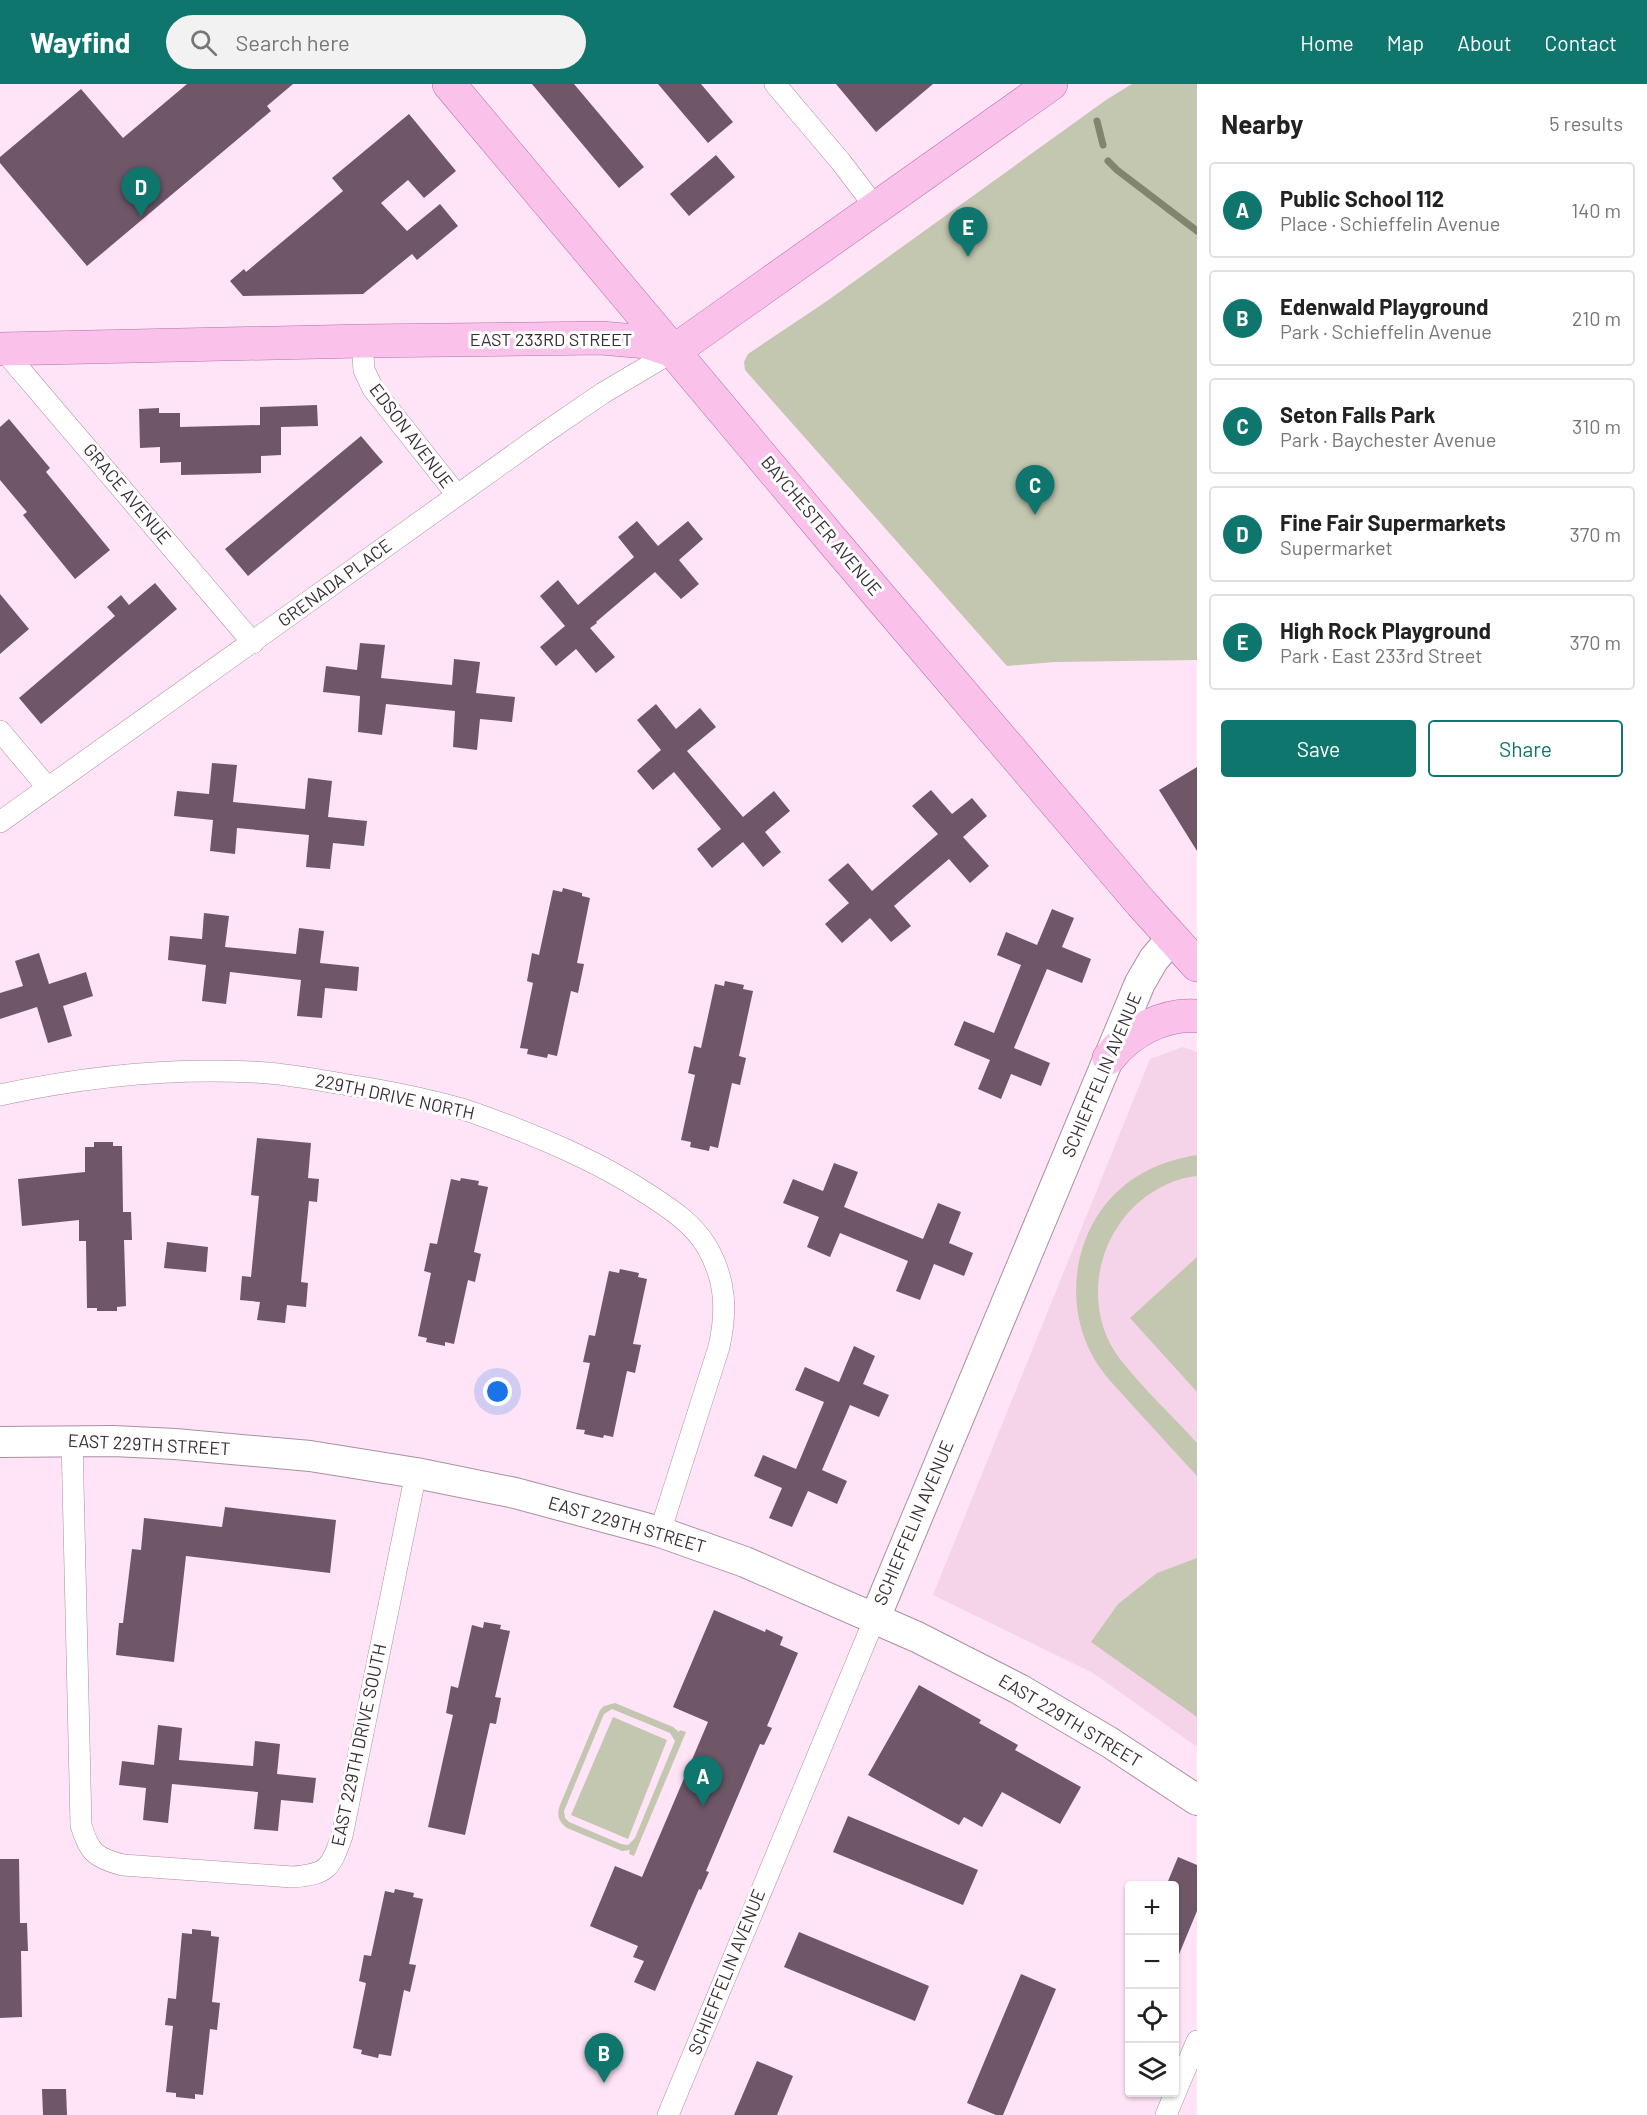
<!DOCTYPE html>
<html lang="en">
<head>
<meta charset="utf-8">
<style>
	body { margin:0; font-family:Barlow,sans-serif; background:#f2f2f2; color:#222 }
	.controls { position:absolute; right:18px; bottom:18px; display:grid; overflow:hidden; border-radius:6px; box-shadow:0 2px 4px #0004 }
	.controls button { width:54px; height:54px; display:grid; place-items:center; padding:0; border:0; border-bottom:2px solid #e0e0e0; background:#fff; color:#222; font:30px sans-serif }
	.you { position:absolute; left:498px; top:1308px; width:21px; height:21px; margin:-15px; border:4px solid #fff; border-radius:50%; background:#1a73e8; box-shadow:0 0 0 9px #1a73e833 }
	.badge { display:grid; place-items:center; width:39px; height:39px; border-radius:50%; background:#0f766e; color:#fff; font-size:20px; font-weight:700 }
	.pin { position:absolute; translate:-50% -50px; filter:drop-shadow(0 2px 3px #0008) }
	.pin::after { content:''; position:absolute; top:32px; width:21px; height:18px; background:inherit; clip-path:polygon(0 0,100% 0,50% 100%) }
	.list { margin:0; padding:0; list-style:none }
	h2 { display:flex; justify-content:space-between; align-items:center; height:78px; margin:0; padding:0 24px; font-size:26px }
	h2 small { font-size:20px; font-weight:400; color:#767676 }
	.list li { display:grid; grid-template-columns:39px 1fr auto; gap:18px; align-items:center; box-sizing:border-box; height:96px; margin:0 12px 12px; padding:0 12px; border:2px solid #e0e0e0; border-radius:6px }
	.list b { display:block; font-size:22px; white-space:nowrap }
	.list p { margin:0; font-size:20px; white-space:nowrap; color:#767676 }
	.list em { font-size:20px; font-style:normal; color:#767676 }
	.actions { display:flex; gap:12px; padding:18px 24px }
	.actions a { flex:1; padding:14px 0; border:2px solid #0f766e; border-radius:6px; text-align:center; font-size:21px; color:#0f766e }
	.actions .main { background:#0f766e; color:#fff }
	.icon { flex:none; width:33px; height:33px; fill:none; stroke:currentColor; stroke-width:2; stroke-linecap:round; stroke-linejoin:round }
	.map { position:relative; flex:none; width:1197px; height:2031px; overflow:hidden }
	header { display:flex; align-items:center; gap:36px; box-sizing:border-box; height:84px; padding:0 30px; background:#0f766e; color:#fff }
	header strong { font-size:28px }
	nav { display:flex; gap:33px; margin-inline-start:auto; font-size:21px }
	.search { width:420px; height:54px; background:#f2f2f2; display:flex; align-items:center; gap:15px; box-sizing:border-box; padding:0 21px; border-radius:33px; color:#767676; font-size:22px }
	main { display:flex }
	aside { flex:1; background:#fff }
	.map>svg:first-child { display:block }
	.built { fill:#f5d4ea }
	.green { fill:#c3c7b0; fill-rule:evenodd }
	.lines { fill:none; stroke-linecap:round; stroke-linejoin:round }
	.stream { stroke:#83846e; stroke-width:7 }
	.building { fill:#6f5768 }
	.street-casing { stroke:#a990a1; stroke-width:22 }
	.secondary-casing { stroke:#a990a1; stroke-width:32 }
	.primary-casing { stroke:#b472a2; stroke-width:34 }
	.street { stroke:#fff; stroke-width:21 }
	.secondary { stroke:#fff; stroke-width:30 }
	.primary { stroke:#fac1eb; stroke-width:33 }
	.labels { text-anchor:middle; stroke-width:6; stroke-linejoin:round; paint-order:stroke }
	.street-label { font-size:18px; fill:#382d35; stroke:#fff }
</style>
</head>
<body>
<header>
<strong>Wayfind</strong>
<div class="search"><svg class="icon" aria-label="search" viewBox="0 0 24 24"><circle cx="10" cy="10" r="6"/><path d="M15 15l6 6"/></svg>Search here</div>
<nav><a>Home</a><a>Map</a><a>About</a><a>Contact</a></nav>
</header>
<main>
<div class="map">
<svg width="1197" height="2031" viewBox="0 0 1197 2031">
	<rect width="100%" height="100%" fill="#ffe3f6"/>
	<path class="built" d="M 1183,963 L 1197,968 L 1197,1663 L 1093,1589 L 933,1511 L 1150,975 Z"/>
	<path class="green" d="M 1132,0 L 1197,0 L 1197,576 L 1054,578 L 1007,582 L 745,286 L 744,278 L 748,270 L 827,217 L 1106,16 Z
		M 1197,1071 L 1197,1092 C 1167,1095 1138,1114 1121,1138 C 1092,1177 1089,1235 1120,1275 C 1143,1305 1172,1331 1197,1359 L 1197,1392 C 1175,1368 1154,1345 1132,1321 C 1118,1305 1102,1290 1092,1271 C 1062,1215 1075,1140 1126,1100 C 1147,1084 1171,1075 1197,1071 Z
		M 1197,1173 L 1197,1308 L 1130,1234 Z
		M 1197,1474 L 1197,1633 L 1091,1558 L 1118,1520 L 1157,1489 Z
		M 615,1619 L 673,1643 L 679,1648 L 680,1646 L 686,1648 L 634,1772 L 629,1770 L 630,1766 L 622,1767 L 567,1744 C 559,1738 556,1731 560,1721 L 600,1626 L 604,1622 ZM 612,1625 L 670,1649 L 675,1657 L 635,1754 L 628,1761 L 621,1760 L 569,1738 L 565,1734 L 564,1727 L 604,1630 Z
		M 613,1633 L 667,1656 L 628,1755 L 571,1731 Z"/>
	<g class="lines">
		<path class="stream" d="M 1097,37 L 1103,61
			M 1108,77 L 1117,86 L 1197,147"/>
	</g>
	<path class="building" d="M 187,0 L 293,0 L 267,22 L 271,27 L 87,182 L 0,79 L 0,73 L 81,5 L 123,54 Z
		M 532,0 L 574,0 L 644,83 L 619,104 Z
		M 658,0 L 701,0 L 733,38 L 708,59 Z
		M 836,0 L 933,0 L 876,48 Z
		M 409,30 L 456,87 L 424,114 L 408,96 L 381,119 L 407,147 L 440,120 L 458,142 L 417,176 L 412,170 L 363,210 L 243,212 L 230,197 L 244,185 L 246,188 L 343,107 L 332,94 Z
		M 716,71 L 735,93 L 689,132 L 670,110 Z
		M 317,321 L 318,342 L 281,343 L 281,371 L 261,372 L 261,389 L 181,391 L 181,378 L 160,379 L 160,363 L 140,364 L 139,325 L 159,324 L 159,329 L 180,329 L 180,343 L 260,341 L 260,323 Z
		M 9,335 L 50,384 L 46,388 L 110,466 L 75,495 L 23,431 L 27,428 L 0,396 L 0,343 Z
		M 361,352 L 383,378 L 248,492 L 225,465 Z
		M 637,437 L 658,462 L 688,437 L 703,455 L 679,476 L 699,500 L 681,515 L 655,488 L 596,538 L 597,539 L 590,544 L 615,573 L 596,589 L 576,565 L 556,582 L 540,563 L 565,542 L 540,512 L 558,496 L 578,521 L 634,473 L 618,453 Z
		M 155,499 L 177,525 L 41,640 L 19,614 L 115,532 L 107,523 L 121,511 L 129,521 Z
		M 0,510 L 29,545 L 0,570 Z
		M 360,559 L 385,561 L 381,594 L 452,601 L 454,575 L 480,578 L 476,609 L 515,613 L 512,638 L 480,635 L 477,666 L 453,663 L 455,627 L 386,620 L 382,651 L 358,648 L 360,612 L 323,608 L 326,582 L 357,586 Z
		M 656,620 L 676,645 L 700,624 L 716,643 L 687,667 L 743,733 L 774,707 L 790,727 L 765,748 L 781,768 L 763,783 L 743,758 L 712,784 L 697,765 L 721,745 L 674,688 L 653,706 L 637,687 L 661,666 L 637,636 Z
		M 212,679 L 237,681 L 233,718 L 305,725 L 308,694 L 332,697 L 328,733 L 367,737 L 364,762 L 333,759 L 330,785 L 306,783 L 309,751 L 237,744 L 235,770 L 210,767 L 213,736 L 174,732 L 177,707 L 209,710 Z
		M 1197,683 L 1197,767 L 1159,706 Z
		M 931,706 L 952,730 L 972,714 L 987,732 L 963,753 L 989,782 L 970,799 L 949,775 L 894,822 L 911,842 L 891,858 L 870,834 L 842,859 L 825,840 L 849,819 L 828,796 L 848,779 L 872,807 L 938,750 L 912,722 Z
		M 563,804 L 582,809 L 582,812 L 590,814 L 577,879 L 584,880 L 578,909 L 571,907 L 557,972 L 548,970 L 547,974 L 527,970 L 528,965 L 520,964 L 533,899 L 527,897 L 532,869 L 539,871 L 553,806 L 562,808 Z
		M 1052,825 L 1074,834 L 1062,863 L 1091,875 L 1082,899 L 1047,885 L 1014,964 L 1050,979 L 1041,1002 L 1011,990 L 1001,1015 L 978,1005 L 990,976 L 954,961 L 964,937 L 994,949 L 1021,881 L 997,871 L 1006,848 L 1037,861 Z
		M 204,829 L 229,832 L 225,863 L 296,870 L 299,844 L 324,847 L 320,879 L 359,883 L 357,907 L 325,904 L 322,934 L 297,932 L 301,896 L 230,888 L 226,920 L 202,917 L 206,881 L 168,876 L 170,852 L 202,855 Z
		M 39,869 L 49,900 L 86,888 L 93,912 L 63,922 L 72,952 L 48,959 L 37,923 L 0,935 L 0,909 L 23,902 L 15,877 Z
		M 725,897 L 744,901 L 743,905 L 753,907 L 739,972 L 746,974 L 740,1001 L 732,999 L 718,1064 L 710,1062 L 709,1067 L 690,1063 L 691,1058 L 681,1056 L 695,991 L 688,989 L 694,962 L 701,964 L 715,900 L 724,902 Z
		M 257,1054 L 311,1059 L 308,1094 L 319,1095 L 317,1118 L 309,1117 L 301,1198 L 308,1199 L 306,1223 L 287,1221 L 285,1239 L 257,1236 L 260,1218 L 240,1216 L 242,1192 L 251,1193 L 259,1112 L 251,1111 Z
		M 94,1058 L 113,1058 L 113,1062 L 122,1062 L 123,1128 L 131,1128 L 132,1156 L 124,1156 L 126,1222 L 117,1223 L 117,1227 L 97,1227 L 97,1224 L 87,1224 L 86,1157 L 79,1157 L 79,1136 L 22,1142 L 18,1095 L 85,1088 L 85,1063 L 94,1063 Z
		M 834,1079 L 858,1088 L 844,1123 L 923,1155 L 938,1119 L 961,1128 L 949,1159 L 973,1169 L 964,1192 L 934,1180 L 920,1216 L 896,1207 L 908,1177 L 840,1149 L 830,1173 L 807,1163 L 819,1133 L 783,1119 L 793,1095 L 823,1107 Z
		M 461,1094 L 479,1097 L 478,1101 L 488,1103 L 474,1168 L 481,1170 L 475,1198 L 468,1196 L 454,1260 L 445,1258 L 445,1262 L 426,1258 L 427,1254 L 418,1252 L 431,1189 L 424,1187 L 430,1159 L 437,1160 L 451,1095 L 460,1097 Z
		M 167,1158 L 208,1163 L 206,1188 L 164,1184 Z
		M 620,1185 L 639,1189 L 638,1193 L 647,1195 L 633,1260 L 641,1261 L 635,1289 L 627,1287 L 613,1353 L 604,1351 L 603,1354 L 584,1350 L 585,1346 L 576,1345 L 590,1279 L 583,1278 L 589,1251 L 595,1252 L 609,1187 L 619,1189 Z
		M 854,1262 L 875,1272 L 863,1300 L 889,1311 L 879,1333 L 850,1321 L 822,1386 L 847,1397 L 837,1420 L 808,1407 L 792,1443 L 769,1434 L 782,1404 L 754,1392 L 763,1371 L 796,1385 L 824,1318 L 795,1306 L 805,1283 L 839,1298 Z
		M 225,1423 L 336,1436 L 330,1489 L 186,1472 L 174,1578 L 116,1571 L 119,1539 L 123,1539 L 132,1465 L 141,1466 L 144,1434 L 222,1443 Z
		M 714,1526 L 765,1548 L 766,1545 L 783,1553 L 780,1561 L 798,1569 L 767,1642 L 772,1644 L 764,1661 L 760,1660 L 706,1787 L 709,1788 L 701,1806 L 699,1805 L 655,1907 L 634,1898 L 644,1877 L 633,1873 L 638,1862 L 590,1842 L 615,1782 L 642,1793 L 708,1638 L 673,1623 Z
		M 484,1538 L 501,1541 L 500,1545 L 510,1547 L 495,1613 L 501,1614 L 496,1640 L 490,1639 L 465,1751 L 428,1743 L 453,1631 L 446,1629 L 451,1602 L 458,1604 L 472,1541 L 483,1544 Z
		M 919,1601 L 981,1636 L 979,1639 L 1018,1661 L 1015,1666 L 1081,1703 L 1060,1740 L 1002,1708 L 982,1743 L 964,1733 L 959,1741 L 868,1691 Z
		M 158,1641 L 182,1644 L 179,1676 L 253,1682 L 255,1657 L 280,1660 L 277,1690 L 316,1694 L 313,1719 L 281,1716 L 278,1747 L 254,1745 L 258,1708 L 172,1700 L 168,1739 L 143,1736 L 146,1704 L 119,1701 L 122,1677 L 154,1681 Z
		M 848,1732 L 978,1786 L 963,1821 L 833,1768 Z
		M 1178,1773 L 1197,1781 L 1197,1827 L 1175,1880 L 1174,1802 L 1166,1802 Z
		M 0,1775 L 19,1775 L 20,1839 L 27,1839 L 28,1867 L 21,1867 L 22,1933 L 0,1934 Z
		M 395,1805 L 414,1809 L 413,1813 L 423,1815 L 409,1880 L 416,1881 L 410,1908 L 404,1906 L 391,1972 L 379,1970 L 378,1974 L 361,1970 L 362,1966 L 353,1964 L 366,1899 L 359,1897 L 364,1871 L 371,1872 L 385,1807 L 394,1809 Z
		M 192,1845 L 211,1847 L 211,1852 L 219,1853 L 212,1918 L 220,1919 L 217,1946 L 210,1945 L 203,2011 L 195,2010 L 195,2015 L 176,2013 L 176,2009 L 166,2008 L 173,1942 L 165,1941 L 168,1914 L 176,1915 L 182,1849 L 192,1850 Z
		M 799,1848 L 929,1902 L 915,1937 L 784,1883 Z
		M 1021,1890 L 1056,1905 L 1003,2031 L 996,2031 L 967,2019 Z
		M 757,1977 L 793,1992 L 777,2031 L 734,2031 Z
		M 42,2005 L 66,2005 L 67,2031 L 43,2031 Z"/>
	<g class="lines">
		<g class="street-casing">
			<path id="street" d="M 775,0 L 841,78 L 876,124
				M 362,257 L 364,286 L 373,305 L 457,411
				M 0,262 L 253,559
				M 0,647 L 48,704
				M 0,738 L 543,350 L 603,309 L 674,267
				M 0,1011 C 83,993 167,984 252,988 C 282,989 312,995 342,1000 C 382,1006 423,1014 462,1025 C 476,1029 490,1035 504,1040 C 553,1059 602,1080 646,1109 C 669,1124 693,1139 707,1163 C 726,1196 727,1227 719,1263 L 660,1448
				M 72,1356 L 81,1741 C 89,1768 95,1774 123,1781 L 292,1793 C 328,1790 330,1785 342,1752 L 416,1389
				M 668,2031 L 875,1534
				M 1166,2031 L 1197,1957"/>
		</g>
		<g class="secondary-casing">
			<path id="secondary" d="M 0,1358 L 113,1357 L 175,1360 L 310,1372 L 416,1389 L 515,1409 L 660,1448 L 745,1478 L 917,1553 L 1019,1605 L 1109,1658 L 1197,1716
				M 875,1534 L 1140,899 L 1154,875 L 1172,854"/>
		</g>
		<g class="primary-casing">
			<path id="primary" d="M 449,0 L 836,461 L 1141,819 L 1197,881
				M 0,265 L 362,257 L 601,254 L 647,258 L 674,267
				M 674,267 L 1051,0
				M 1109,974 C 1129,948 1164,929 1197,932"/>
		</g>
		<use href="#street" class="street"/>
		<use href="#secondary" class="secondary"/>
		<use href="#primary" class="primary"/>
	</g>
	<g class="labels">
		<g class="street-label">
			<text x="551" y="262">EAST 233RD STREET</text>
			<text transform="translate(411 352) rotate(53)" y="6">EDSON AVENUE</text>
			<text transform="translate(127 410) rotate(50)" y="6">GRACE AVENUE</text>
			<text transform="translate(821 442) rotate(50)" y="6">BAYCHESTER AVENUE</text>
			<text transform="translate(335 499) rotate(-36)" y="6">GRENADA PLACE</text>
			<text transform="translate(1102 991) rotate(-67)" y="6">SCHIEFFELIN AVENUE</text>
			<text transform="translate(395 1013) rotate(12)" y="6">229TH DRIVE NORTH</text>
			<text transform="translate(149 1361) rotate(3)" y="6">EAST 229TH STREET</text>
			<text transform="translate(914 1439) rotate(-67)" y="6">SCHIEFFELIN AVENUE</text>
			<text transform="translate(627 1441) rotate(16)" y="6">EAST 229TH STREET</text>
			<text transform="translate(1070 1637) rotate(31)" y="6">EAST 229TH STREET</text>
			<text transform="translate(359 1661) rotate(-78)" y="6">EAST 229TH DRIVE SOUTH</text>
			<text transform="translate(727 1888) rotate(-68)" y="6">SCHIEFFELIN AVENUE</text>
		</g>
	</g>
</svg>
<div class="controls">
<button>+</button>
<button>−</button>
<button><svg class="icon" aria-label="locate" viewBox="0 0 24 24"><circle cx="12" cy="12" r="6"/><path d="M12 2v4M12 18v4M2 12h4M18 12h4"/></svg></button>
<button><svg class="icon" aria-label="layers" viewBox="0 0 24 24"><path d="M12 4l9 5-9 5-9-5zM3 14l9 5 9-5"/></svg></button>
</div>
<div class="you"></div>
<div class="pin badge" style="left:703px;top:1722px">A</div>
<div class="pin badge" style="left:604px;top:1999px">B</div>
<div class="pin badge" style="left:1035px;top:431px">C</div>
<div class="pin badge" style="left:141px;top:133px">D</div>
<div class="pin badge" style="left:968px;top:173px">E</div>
</div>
<aside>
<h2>Nearby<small>5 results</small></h2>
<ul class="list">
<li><span class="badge">A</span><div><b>Public School 112</b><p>Place · Schieffelin Avenue</p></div><em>140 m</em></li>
<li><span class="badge">B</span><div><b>Edenwald Playground</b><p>Park · Schieffelin Avenue</p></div><em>210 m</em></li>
<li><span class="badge">C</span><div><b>Seton Falls Park</b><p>Park · Baychester Avenue</p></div><em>310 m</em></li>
<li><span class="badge">D</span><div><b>Fine Fair Supermarkets</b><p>Supermarket</p></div><em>370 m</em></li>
<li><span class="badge">E</span><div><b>High Rock Playground</b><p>Park · East 233rd Street</p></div><em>370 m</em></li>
</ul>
<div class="actions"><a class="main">Save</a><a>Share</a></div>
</aside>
</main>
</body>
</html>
